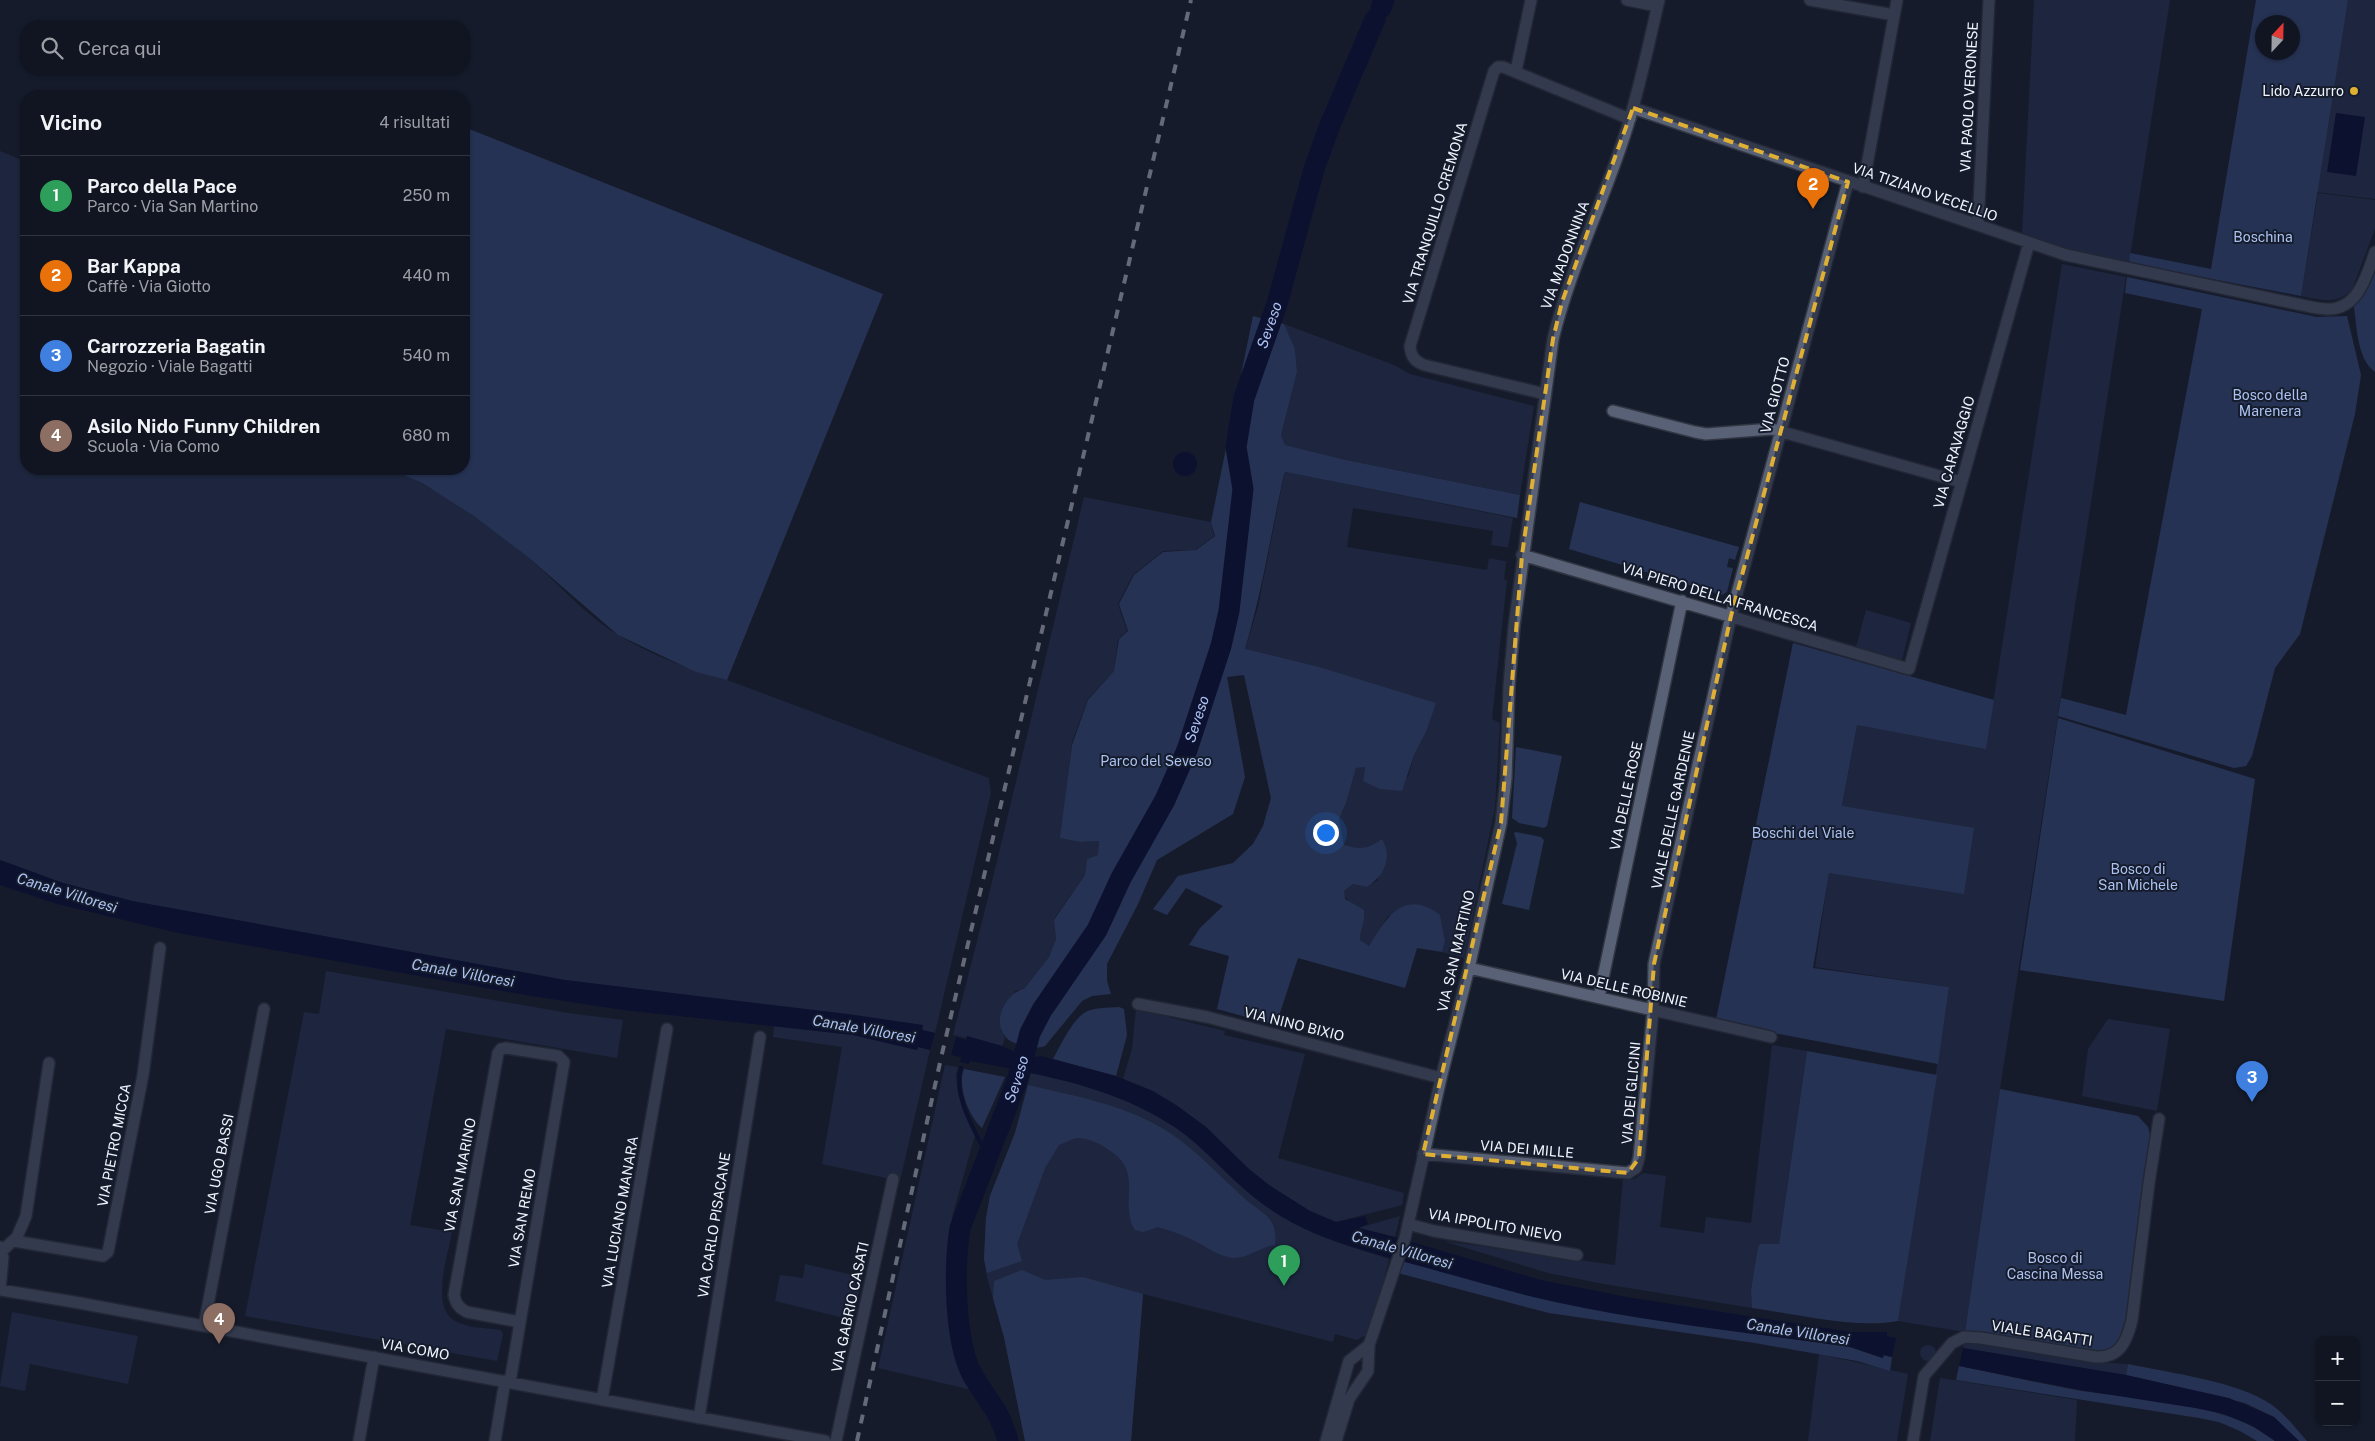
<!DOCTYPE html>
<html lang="it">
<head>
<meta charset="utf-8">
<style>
	body { margin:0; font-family:"Public Sans",sans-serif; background:#1e222e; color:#f1f3f6 }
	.controls { position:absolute; right:15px; bottom:15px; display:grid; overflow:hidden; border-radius:10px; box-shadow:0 1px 4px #0004 }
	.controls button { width:45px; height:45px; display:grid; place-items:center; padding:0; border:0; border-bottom:1px solid #30343f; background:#101521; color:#f1f3f6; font:25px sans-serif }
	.compass { position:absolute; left:2255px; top:15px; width:45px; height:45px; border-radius:50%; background:#101521; box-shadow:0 1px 4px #0004; rotate:22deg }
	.you { position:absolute; left:1325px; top:832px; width:18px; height:18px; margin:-12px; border:4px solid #fff; border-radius:50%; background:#1a73e8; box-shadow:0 0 0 8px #1a73e833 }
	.badge { display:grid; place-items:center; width:32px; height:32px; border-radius:50%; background:#0b8043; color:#fff; font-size:16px; font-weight:700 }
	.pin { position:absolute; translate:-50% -41px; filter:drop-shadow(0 1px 2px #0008) }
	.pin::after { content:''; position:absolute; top:26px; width:18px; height:15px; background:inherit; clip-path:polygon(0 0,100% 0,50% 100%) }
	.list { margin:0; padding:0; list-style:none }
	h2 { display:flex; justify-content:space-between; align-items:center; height:65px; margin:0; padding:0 20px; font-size:21px }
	h2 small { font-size:16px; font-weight:400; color:#9c9fa5 }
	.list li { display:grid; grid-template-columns:32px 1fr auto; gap:15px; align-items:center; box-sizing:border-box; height:80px; padding:0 20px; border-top:1px solid #30343f }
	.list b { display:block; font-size:19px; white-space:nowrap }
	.list p { margin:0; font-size:16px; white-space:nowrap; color:#9c9fa5 }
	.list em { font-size:16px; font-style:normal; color:#9c9fa5 }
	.icon { flex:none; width:28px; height:28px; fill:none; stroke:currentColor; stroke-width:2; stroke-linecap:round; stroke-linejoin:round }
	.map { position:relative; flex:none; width:2375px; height:1441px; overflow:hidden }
	.search { position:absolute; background:#101521; box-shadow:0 1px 4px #0004; left:20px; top:20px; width:450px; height:55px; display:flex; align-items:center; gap:12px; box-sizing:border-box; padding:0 18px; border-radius:20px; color:#9c9fa5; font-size:19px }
	.panel { position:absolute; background:#101521; box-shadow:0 1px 4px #0004; left:20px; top:90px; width:450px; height:385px; border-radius:20px }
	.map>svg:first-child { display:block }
	.green { fill:#263355 }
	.forest { fill:#3b4f83; fill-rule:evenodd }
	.water { fill:#020534 }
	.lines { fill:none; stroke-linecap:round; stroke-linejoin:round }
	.stream { stroke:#020534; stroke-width:4 }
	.river { stroke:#020534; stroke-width:21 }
	.minor-casing { stroke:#323643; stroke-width:14 }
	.minor { stroke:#596176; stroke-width:11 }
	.rail { stroke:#c5cad5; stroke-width:4; stroke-dasharray:9 9; stroke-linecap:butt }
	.marked { fill:none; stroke:#dfb034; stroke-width:4; stroke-dasharray:10 6; stroke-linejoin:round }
	.poi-dot { fill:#dfb034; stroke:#151c2c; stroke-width:2 }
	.labels { text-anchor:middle; stroke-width:4; stroke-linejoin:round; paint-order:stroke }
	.poi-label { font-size:14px; fill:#f0f4fe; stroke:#151c2c; text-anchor:end }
	.street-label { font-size:14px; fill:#f0f4fe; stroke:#151c2c }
	.park-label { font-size:14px; fill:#adc2f2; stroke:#151c2c }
	.water-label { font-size:15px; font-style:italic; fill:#adc2f2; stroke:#151c2c }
</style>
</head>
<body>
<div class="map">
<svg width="2375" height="1441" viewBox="0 0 2375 1441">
	<rect width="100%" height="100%" fill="#151c2c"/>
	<path class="green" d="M 2034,0 L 2170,0 L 2129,263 L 2064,249 L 2022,234 Z
		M 2348,0 L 2375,0 L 2375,199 L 2316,192 Z
		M 0,151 L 26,162 L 26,469 L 396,470 C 444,494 489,524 529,558 C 558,583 585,615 618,635 C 651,655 690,670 727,680 L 989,778 L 991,793 L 935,1033 L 922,1030 L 923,1026 L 565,980 L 132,901 L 63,883 L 0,860 Z
		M 2318,193 L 2375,200 L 2375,229 L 2352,290 C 2336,305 2321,300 2301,296 Z
		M 2062,264 L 2126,277 L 2000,1089 L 1965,1332 L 1898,1321 L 1949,987 L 1815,967 L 1829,872 L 1974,829 L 1842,807 L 1857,725 L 1986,748 Z
		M 1284,324 L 1394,365 L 1410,374 L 1534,406 L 1520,495 L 1351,461 L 1285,445 L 1281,435 L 1297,372 L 1295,349 Z
		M 1287,472 L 1513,518 L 1508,547 L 1512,548 L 1491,545 L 1493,531 L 1353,508 L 1347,547 L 1487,570 L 1489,558 L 1509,562 L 1506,562 L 1504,580 L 1507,580 L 1492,719 L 1500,723 L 1495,808 L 1464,958 L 1442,952 L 1445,941 L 1440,915 L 1388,916 L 1369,946 L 1360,940 C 1360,929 1366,922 1364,910 L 1353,905 L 1343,895 L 1344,891 L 1353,884 L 1367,887 L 1378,880 L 1369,849 L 1357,849 L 1344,845 L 1339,819 L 1346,803 L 1356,768 L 1365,767 L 1363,781 L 1408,777 L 1414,755 L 1426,732 L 1245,650 L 1258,607 L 1284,475 Z
		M 1084,497 L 1211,522 L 1214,536 L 1195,550 L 1163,551 L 1133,575 L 1118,604 L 1127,631 L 1118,639 L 1114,671 L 1088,699 L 1072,742 L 1061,838 L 1080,842 L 1099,841 L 1098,855 L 1087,859 L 1085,875 L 1054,919 L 1056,939 L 1049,957 L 1024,989 L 1015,991 L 1001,1030 L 1005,1038 L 1002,1046 L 953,1035 L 991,886 Z
		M 1580,502 L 1739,547 L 1735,560 L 1729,558 L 1727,567 L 1733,568 L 1727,592 L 1722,595 L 1569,549 Z
		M 1866,610 L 1911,623 L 1902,660 L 1856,647 Z
		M 1516,747 L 1562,756 L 1547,826 L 1544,828 L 1519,823 L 1512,818 Z
		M 1516,832 L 1541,837 L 1544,840 L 1529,910 L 1502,904 L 1517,843 L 1514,833 Z
		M 326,971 L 568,1013 L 623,1020 L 617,1058 L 446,1029 L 410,1225 L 452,1232 C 448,1255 430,1307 455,1321 C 467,1328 486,1328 501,1330 L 503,1334 L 497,1361 L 245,1316 L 304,1012 L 319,1014 Z
		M 1136,1009 L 1225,1031 L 1224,1035 L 1305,1054 L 1278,1158 L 1404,1193 L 1402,1205 L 1336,1222 L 1310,1211 L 1269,1185 L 1247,1168 L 1206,1127 L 1176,1105 L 1152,1091 L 1123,1079 L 1132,1049 Z
		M 2108,1019 L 2170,1029 L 2157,1111 L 2082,1096 L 2088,1049 Z
		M 774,1026 L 853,1035 L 917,1050 L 918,1047 L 930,1050 L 900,1181 L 822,1164 L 842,1047 L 773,1037 Z
		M 1772,1045 L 1807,1051 L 1779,1244 L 1760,1244 L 1758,1247 L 1751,1290 L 1752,1308 L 1604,1284 L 1548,1273 L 1443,1241 L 1615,1265 L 1623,1179 L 1635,1179 L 1643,1173 L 1666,1176 L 1660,1227 L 1704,1233 L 1706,1217 L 1751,1223 Z
		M 945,1065 L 958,1067 L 956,1074 L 958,1093 L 975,1135 L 952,1217 L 950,1281 L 960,1355 L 972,1390 L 878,1368 Z
		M 1031,1073 C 1092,1086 1145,1100 1193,1141 C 1226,1169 1253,1200 1290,1221 C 1320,1239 1356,1248 1389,1259 L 1378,1304 L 1366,1335 L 1357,1340 L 1335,1334 L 1333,1342 L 1143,1294 L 1131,1441 L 1025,1441 L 1004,1337 L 987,1277 L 984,1259 L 986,1218 L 990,1196 L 1015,1133 Z
		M 1400,1216 L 1395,1237 L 1358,1228 Z
		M 805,1264 L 862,1277 L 852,1320 L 775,1301 L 780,1275 L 803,1278 Z
		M 12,1312 L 138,1336 L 128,1384 L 30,1364 L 25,1391 L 0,1386 Z
		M 1969,1342 L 2094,1362 L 2128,1364 L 2126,1375 L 1963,1348 L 1964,1343 Z
		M1920 1353a8 8 0 1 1 16 0a8 8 0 1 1-16 0Z
		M 1819,1354 L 1908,1374 L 1897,1441 L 1808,1441 Z
		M 1940,1378 L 2077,1400 L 2075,1441 L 1930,1441 Z"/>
	<path class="forest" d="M 2256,0 L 2348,0 L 2301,296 L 2129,263 L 2130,253 L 2211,269 ZM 2262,22 L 2292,22 L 2292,52 L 2262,52 Z
		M 464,127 L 883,294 L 727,680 L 696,672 L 618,635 L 528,557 L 474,516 L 422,483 L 390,469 L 464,469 Z
		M 2375,266 L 2375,372 C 2357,359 2357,327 2354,307 C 2366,294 2369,282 2375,266 Z
		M 2127,277 L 2317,317 L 2347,316 L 2361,375 L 2355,414 L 2300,634 L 2275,668 L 2252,756 L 2246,766 L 2234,768 L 2058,716 L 2061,698 L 2126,715 L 2202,309 L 2125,293 Z
		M 1253,316 L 1284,324 L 1295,349 L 1297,372 L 1281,435 L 1285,445 L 1346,460 L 1520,495 L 1517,518 L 1286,472 L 1284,474 C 1271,533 1262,592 1245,649 L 1319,667 L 1436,703 L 1426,732 L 1414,755 L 1402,791 L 1380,789 L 1363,781 L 1365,767 L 1356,768 L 1346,803 L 1339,819 L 1344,845 C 1361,850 1368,849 1382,839 C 1393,858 1384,876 1367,887 L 1353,884 L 1344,891 L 1345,899 L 1364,910 C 1366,922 1360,929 1360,940 L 1369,946 C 1387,917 1404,888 1440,915 L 1445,941 L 1442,952 L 1417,948 L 1405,988 L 1298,958 L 1276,1025 L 1217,1009 L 1229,956 L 1189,945 L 1200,928 L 1223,906 L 1186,888 L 1167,915 L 1153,909 L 1178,876 L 1233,863 L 1253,844 L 1263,826 L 1271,798 L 1244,675 L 1227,677 L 1245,777 L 1233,814 L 1157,860 L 1138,904 L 1107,964 L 1107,981 L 1111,994 L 1092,996 L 1082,1001 L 1045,1046 C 1038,1048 1033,1048 1026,1046 C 1018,1044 1010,1043 1005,1036 C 992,1020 1006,993 1024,989 L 1049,957 L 1056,939 L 1054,920 L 1085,875 L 1087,859 L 1098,855 L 1099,841 L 1080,842 L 1060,838 L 1072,745 L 1088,700 L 1114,671 L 1119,639 L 1128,631 L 1119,604 L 1134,575 L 1163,552 L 1196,550 L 1215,536 L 1211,522 Z
		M 1793,643 L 1994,700 L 1986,749 L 1857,725 L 1842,806 L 1974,828 L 1964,894 L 1829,873 L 1813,968 L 1949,987 L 1938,1064 L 1774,1033 L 1716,1020 Z
		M 2058,718 L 2255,779 L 2224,1001 L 2020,970 Z
		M 1119,1007 L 1124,1009 L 1127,1035 L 1116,1076 L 1053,1059 C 1060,1046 1072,1021 1084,1013 C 1093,1007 1108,1008 1119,1007 Z
		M 1807,1051 L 1937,1075 L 1898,1321 C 1855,1329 1796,1314 1752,1308 L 1751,1290 L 1758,1247 L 1760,1244 L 1779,1244 Z
		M 964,1069 L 1005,1077 L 982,1128 C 969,1117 957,1086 964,1069 Z
		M 1028,1085 C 1074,1096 1121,1104 1162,1128 C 1193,1146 1217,1174 1244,1198 C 1262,1214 1278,1216 1275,1245 C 1260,1247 1248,1258 1234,1258 C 1219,1257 1204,1245 1191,1239 C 1180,1234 1169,1230 1158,1227 L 1143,1232 L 1135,1230 C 1122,1209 1135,1187 1125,1166 C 1119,1153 1092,1137 1077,1138 C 1071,1139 1064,1143 1059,1145 L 1045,1168 L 1017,1244 L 1022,1261 L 987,1273 L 984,1259 L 986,1218 L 990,1196 L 1015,1133 Z
		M 2000,1089 L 2138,1116 L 2148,1127 L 2151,1139 L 2128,1320 C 2123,1335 2117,1350 2099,1354 L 1965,1332 Z
		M 1403,1261 L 1619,1314 L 1850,1347 L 1882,1358 L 1883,1355 L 1892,1357 L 1890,1371 L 1857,1361 L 1755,1343 L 1549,1313 L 1398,1273 Z
		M 1022,1270 L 1045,1280 L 1083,1277 L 1143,1294 L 1131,1441 L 1025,1441 L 1004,1337 L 993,1298 L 994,1281 Z
		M 2128,1364 C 2169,1373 2238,1381 2272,1405 C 2285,1414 2296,1429 2307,1441 L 2299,1441 L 2274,1417 L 2245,1403 L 2126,1375 Z
		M 1959,1366 C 2000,1374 2041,1384 2082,1391 C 2142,1400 2227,1402 2275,1441 L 2257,1441 L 2240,1431 L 2219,1422 L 2199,1418 L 1956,1380 Z"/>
	<path class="water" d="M 2336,113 L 2365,117 L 2356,176 L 2327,172 Z
		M1173 464a12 12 0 1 1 24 0a12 12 0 1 1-24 0Z
		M 0,860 L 63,883 L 132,901 L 565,980 L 848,1014 L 923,1025 L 922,1030 L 935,1033 L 930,1050 L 918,1047 L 917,1050 L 853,1035 L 623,1010 L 531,996 L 178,933 L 57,904 L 0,885 Z
		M 967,1036 C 978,1039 988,1042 999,1045 C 1012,1049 1025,1060 1041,1056 L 1116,1076 L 1153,1091 L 1176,1105 L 1206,1127 L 1248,1168 L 1269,1185 L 1310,1211 L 1336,1222 L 1365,1216 L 1368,1224 L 1359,1228 L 1395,1237 L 1541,1280 L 1627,1297 L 1851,1332 L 1887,1332 L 1887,1336 L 1896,1338 L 1892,1357 L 1884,1355 L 1883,1358 L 1850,1347 C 1752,1333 1652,1323 1555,1302 C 1517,1294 1479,1282 1441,1272 C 1400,1260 1359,1251 1319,1235 C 1291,1224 1265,1208 1243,1188 C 1220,1168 1201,1145 1176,1128 C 1114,1086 1042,1075 970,1061 L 969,1064 L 960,1062 L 961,1057 L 951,1055 L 956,1037 L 966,1040 Z
		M 1963,1348 L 2126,1375 L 2229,1398 L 2274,1417 L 2299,1441 L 2275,1441 L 2251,1425 L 2224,1414 L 2195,1408 L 2080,1390 L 1959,1366 Z"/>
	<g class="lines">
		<path class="stream" d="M 961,1068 C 952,1096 976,1132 987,1156"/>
		<g class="river">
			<path d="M 1381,8 L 1384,0"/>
			<path id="s1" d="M 1008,1441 C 1001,1412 986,1399 972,1374 C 954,1340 954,1266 960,1228 L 1017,1081 L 1030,1033 L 1042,1010 L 1097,930 L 1121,878 L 1165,800 L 1187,750 L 1221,646 L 1229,611 L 1243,489 L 1236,447 L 1244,398 L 1277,304 L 1314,169 L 1330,125 L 1375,19"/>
		</g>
		<g class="minor-casing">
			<path id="minor" d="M 1627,0 L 1657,6
				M 1810,0 L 1894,15
				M 1516,71 L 1531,0
				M 1633,108 L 2066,255 L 2292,303 C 2303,305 2316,309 2327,309 C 2358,310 2367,275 2375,252
				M 1863,187 L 1897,0
				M 1978,225 L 1989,0
				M 1545,394 L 1424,365 C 1414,361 1411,356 1410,346 L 1494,71 L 1498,67 L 1503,67 L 1630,119
				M 1613,411 L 1695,432 L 1706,434 L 1772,429 L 1961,482
				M 1522,555 L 1909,669 L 2029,243
				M 1469,968 L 1771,1037
				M 1599,997 L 1682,601
				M 1138,1004 L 1207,1017 L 1441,1078
				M 1423,1154 L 1628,1173 L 1636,1168 L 1639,1158 L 1653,1011 L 1654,964 L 1731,616 L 1848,182
				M 1408,1224 L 1434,1231 L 1577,1255
				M 14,1241 L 103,1256 L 108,1252 L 143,1075 L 160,948
				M 0,1247 L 3,1257 L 0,1289
				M 2,1251 L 17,1237 L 26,1216 L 49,1063
				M 0,1290 L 74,1302 L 825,1441
				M 204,1326 L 264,1009
				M 510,1382 L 564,1062 L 558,1056 L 506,1048 L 501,1049 L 498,1053 L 454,1295 C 456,1304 459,1308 467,1312 L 520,1322
				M 602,1400 L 667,1029
				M 699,1418 L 760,1037
				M 359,1441 L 374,1357
				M 495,1441 L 505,1381
				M 836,1441 L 893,1179
				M 1326,1441 L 1349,1361 L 1369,1345
				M 1336,1441 L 1349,1399 L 1368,1371 L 1369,1345 L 1405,1238 L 1441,1078 L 1469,968 L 1501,823 L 1506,778 L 1509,686 L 1514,626 L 1553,339 C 1570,269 1602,205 1624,137 C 1639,93 1648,46 1659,0
				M 1913,1441 L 1924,1376 L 1952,1343 L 1964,1337 L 1981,1338 L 2096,1357 C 2120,1358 2127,1341 2132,1320 L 2149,1183 L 2159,1119"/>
		</g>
		<use href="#minor" class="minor"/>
		<path class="rail" d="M 857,1441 L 941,1058 L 1191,0"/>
	</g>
	<path d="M0 0H2375V1441H0ZM 1633,108 L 1848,182 L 1731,616 L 1654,964 L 1639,1158 L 1628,1173 L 1423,1154 L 1501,823 L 1522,555 L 1553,339 L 1562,302 Z" fill="#151c2c" fill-opacity=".55" fill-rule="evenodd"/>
	<path class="marked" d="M 1633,108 L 1848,182 L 1731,616 L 1654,964 L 1639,1158 L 1628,1173 L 1423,1154 L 1501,823 L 1522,555 L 1553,339 L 1562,302 Z"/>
	<circle class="poi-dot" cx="2354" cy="91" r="5"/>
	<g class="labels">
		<g class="poi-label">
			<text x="2344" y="96">Lido Azzurro</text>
		</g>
		<g class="street-label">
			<text transform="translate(1969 97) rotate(-87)" y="5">VIA PAOLO VERONESE</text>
			<text transform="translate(1925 192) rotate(19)" y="5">VIA TIZIANO VECELLIO</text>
			<text transform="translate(1435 213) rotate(-73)" y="5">VIA TRANQUILLO CREMONA</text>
			<text transform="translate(1565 255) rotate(-70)" y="5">VIA MADONNINA</text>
			<text transform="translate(1775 395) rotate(-75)" y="5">VIA GIOTTO</text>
			<text transform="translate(1954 452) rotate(-74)" y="5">VIA CARAVAGGIO</text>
			<text transform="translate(1720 597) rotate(17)" y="5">VIA PIERO DELLA FRANCESCA</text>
			<text transform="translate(1626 796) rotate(-78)" y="5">VIA DELLE ROSE</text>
			<text transform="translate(1673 810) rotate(-78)" y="5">VIALE DELLE GARDENIE</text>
			<text transform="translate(1456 951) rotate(-77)" y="5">VIA SAN MARTINO</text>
			<text transform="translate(1624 988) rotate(13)" y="5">VIA DELLE ROBINIE</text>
			<text transform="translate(1294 1024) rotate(14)" y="5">VIA NINO BIXIO</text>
			<text transform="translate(1631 1093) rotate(-85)" y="5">VIA DEI GLICINI</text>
			<text transform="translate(114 1145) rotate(-79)" y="5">VIA PIETRO MICCA</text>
			<text transform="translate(1527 1149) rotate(5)" y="5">VIA DEI MILLE</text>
			<text transform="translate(219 1164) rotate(-79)" y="5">VIA UGO BASSI</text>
			<text transform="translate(460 1175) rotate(-79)" y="5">VIA SAN MARINO</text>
			<text transform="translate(620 1212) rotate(-80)" y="5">VIA LUCIANO MANARA</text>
			<text transform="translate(522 1218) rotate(-80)" y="5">VIA SAN REMO</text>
			<text transform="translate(714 1225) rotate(-81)" y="5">VIA CARLO PISACANE</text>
			<text transform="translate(1495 1225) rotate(10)" y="5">VIA IPPOLITO NIEVO</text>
			<text transform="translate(850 1307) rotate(-78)" y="5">VIA GABRIO CASATI</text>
			<text transform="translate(2042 1333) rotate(9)" y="5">VIALE BAGATTI</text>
			<text transform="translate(415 1349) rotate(10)" y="5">VIA COMO</text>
		</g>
		<g class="park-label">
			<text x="2263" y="242">Boschina</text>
			<text x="2270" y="400">Bosco della<tspan x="2270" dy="16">Marenera</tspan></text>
			<text x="1156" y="766">Parco del Seveso</text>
			<text x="1803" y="838">Boschi del Viale</text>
			<text x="2138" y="874">Bosco di<tspan x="2138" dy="16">San Michele</tspan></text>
			<text x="2055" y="1263">Bosco di<tspan x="2055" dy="16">Cascina Messa</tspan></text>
		</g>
		<g class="water-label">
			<text dy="5" stroke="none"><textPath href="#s1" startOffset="1194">Seveso</textPath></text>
			<text dy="5" stroke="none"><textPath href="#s1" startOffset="789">Seveso</textPath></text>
			<text transform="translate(67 893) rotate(17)" y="5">Canale Villoresi</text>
			<text transform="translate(463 973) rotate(10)" y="5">Canale Villoresi</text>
			<text transform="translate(864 1029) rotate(10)" y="5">Canale Villoresi</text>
			<text dy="5" stroke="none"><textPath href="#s1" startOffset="384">Seveso</textPath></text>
			<text transform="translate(1402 1250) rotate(16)" y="5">Canale Villoresi</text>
			<text transform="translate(1798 1332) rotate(9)" y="5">Canale Villoresi</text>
		</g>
	</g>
</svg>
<div class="controls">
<button>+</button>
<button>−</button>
</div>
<svg class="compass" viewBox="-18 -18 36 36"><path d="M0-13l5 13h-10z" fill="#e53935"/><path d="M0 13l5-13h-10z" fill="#9c9fa5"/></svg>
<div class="you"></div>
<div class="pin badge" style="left:1284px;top:1286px;background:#2e9e5b">1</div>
<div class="pin badge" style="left:1813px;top:209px;background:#e8710a">2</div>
<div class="pin badge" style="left:2252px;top:1102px;background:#3f7fe0">3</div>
<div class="pin badge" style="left:219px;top:1344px;background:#8d6e63">4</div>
<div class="search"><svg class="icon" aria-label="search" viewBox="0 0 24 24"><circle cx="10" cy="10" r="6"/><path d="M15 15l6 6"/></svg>Cerca qui</div>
<section class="panel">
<h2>Vicino<small>4 risultati</small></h2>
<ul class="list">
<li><span class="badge" style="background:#2e9e5b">1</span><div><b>Parco della Pace</b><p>Parco · Via San Martino</p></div><em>250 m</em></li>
<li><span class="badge" style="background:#e8710a">2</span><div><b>Bar Kappa</b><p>Caffè · Via Giotto</p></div><em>440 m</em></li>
<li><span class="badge" style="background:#3f7fe0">3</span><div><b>Carrozzeria Bagatin</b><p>Negozio · Viale Bagatti</p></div><em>540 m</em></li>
<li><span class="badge" style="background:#8d6e63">4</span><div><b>Asilo Nido Funny Children</b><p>Scuola · Via Como</p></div><em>680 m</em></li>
</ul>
</section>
</div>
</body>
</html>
